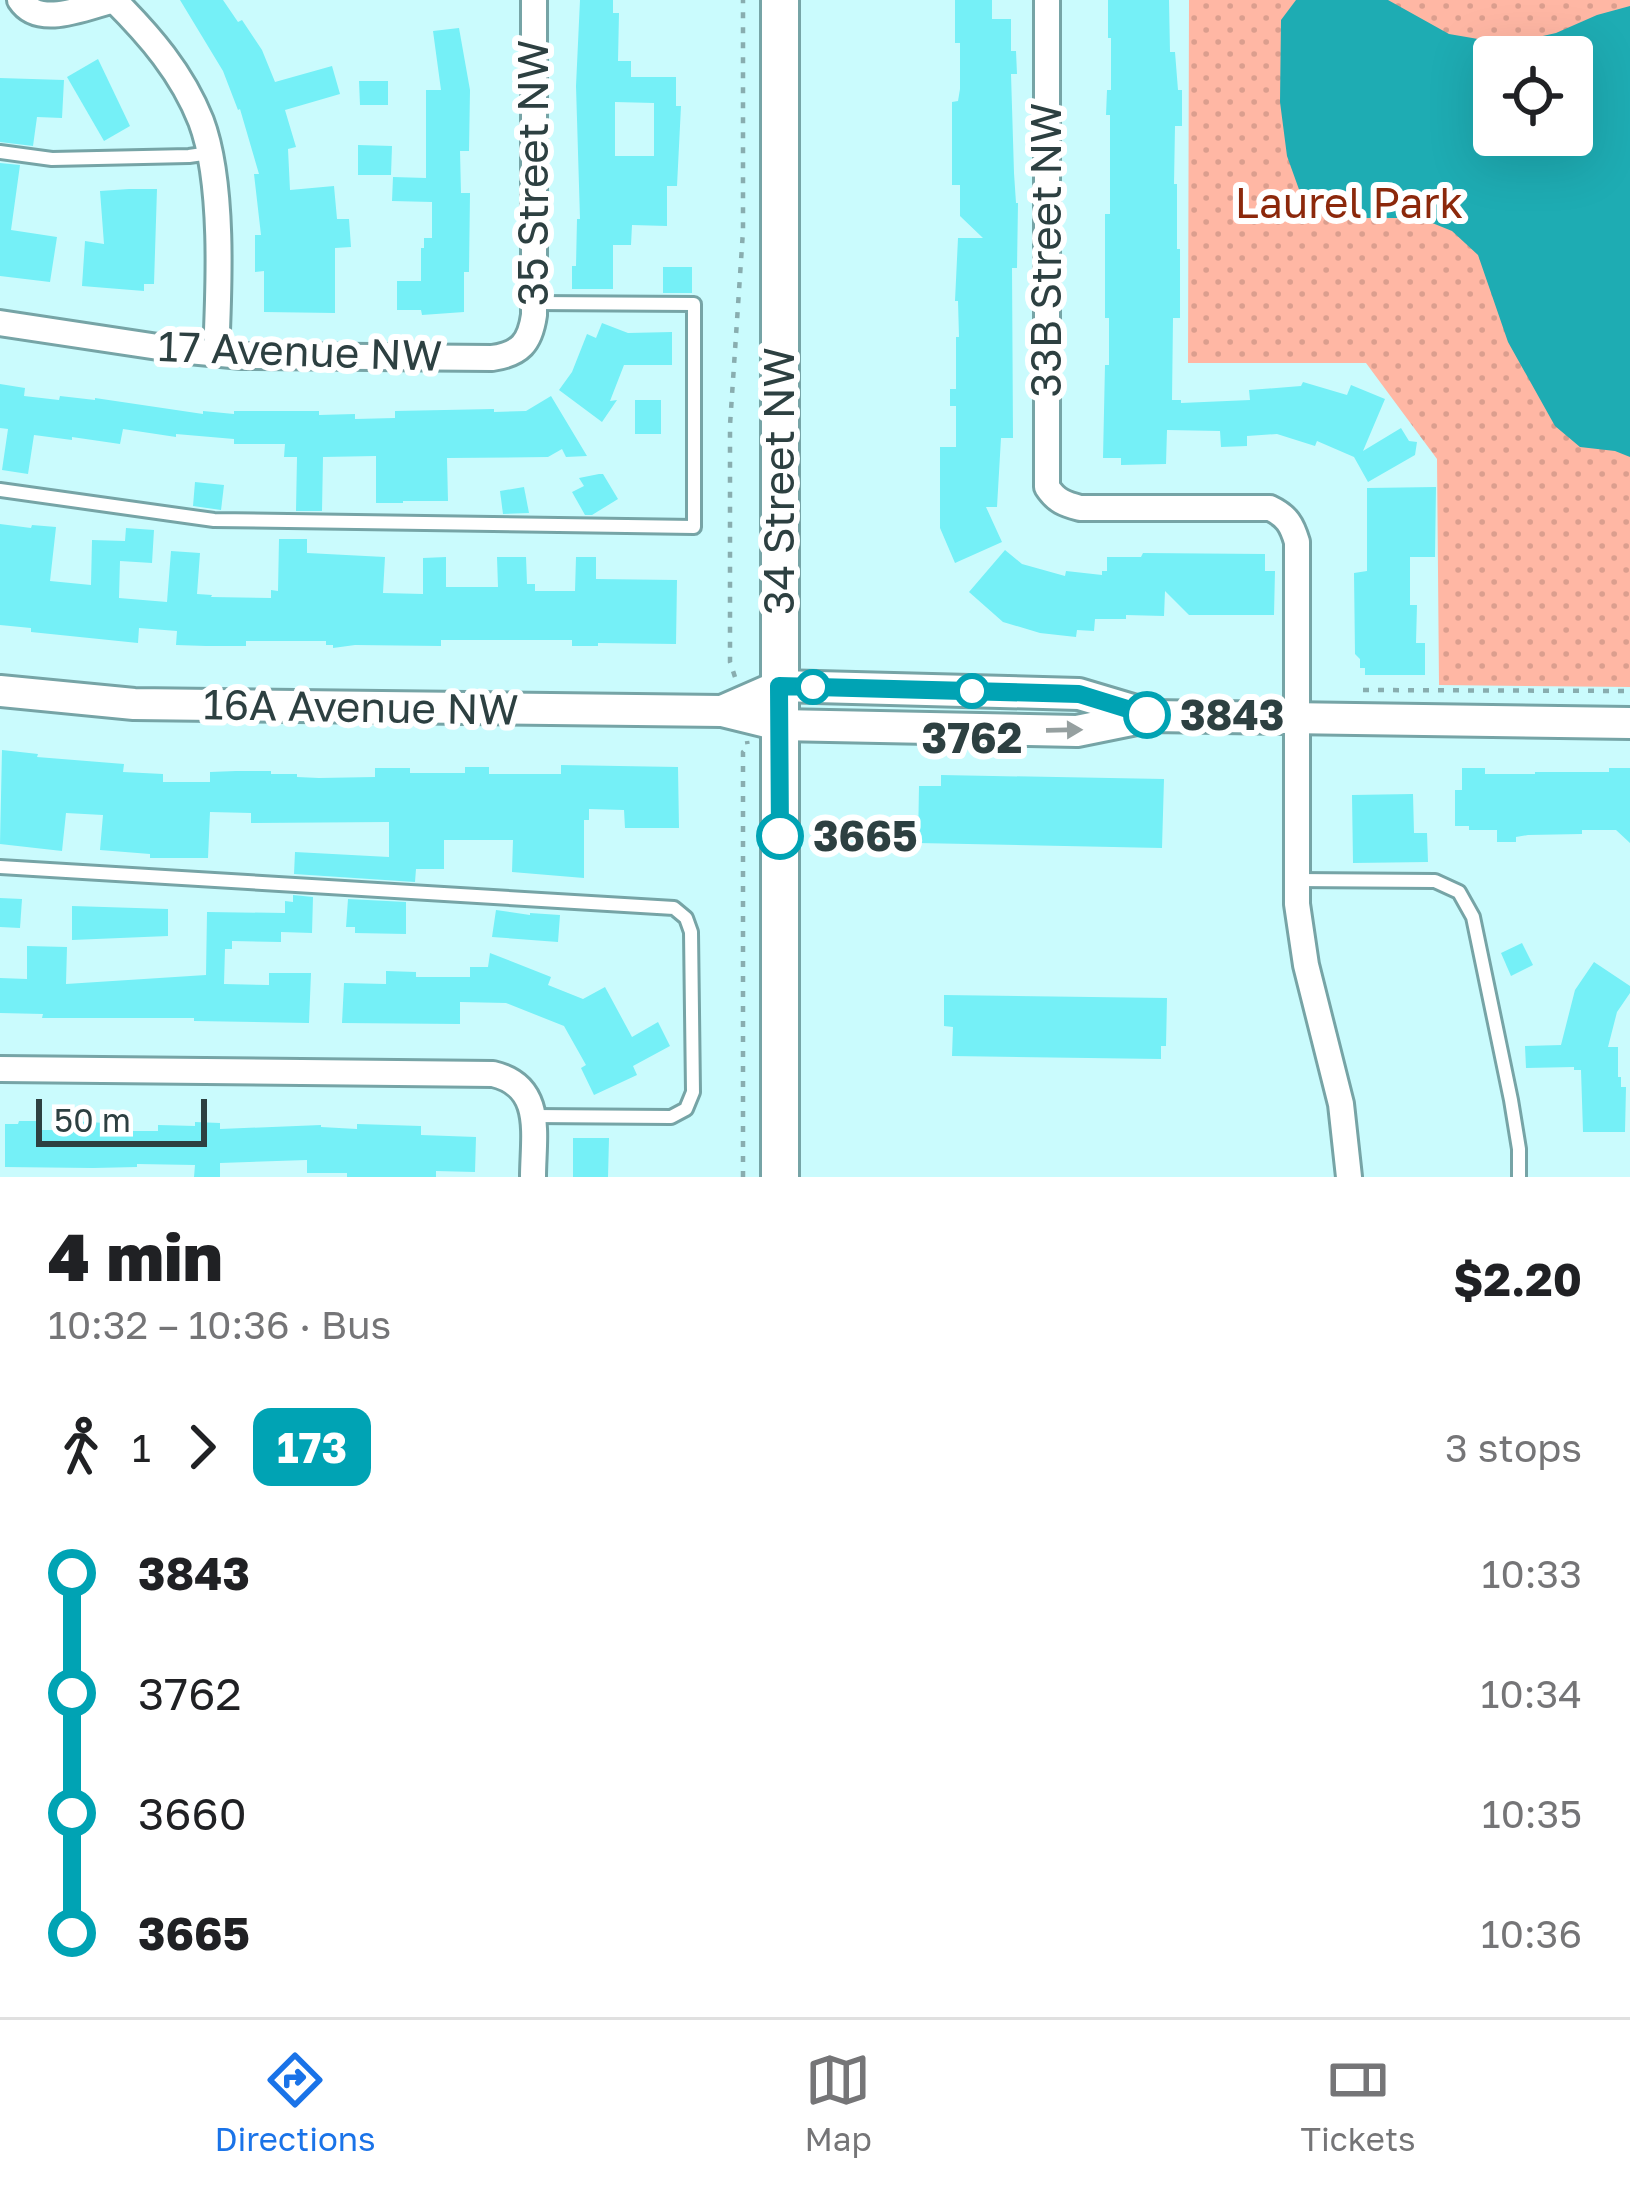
<!DOCTYPE html>
<meta charset="utf-8">
<style>
:root{--surface:#fff;--page:#f6f6f6;--text:#202124;--muted:#757577;--line:#e0e0e0;--accent:#1a73e8}
body{margin:0;font-family:"Golos Text",sans-serif;background:var(--page);color:var(--text);height:100vh;display:flex;flex-direction:column;font-size:45px;white-space:nowrap}
*{box-sizing:border-box;margin:0}
p{font-size:39px;color:var(--muted)}
.icon{flex:none;width:66px;height:66px;fill:none;stroke:currentColor;stroke-width:2;stroke-linecap:round;stroke-linejoin:round}
.map{position:relative;height:1177px;overflow:hidden}
.drawer{display:flex;flex-direction:column;background:var(--surface);flex:1}
.drawer>*{flex:none}
.badge{padding:0 24px;border-radius:18px;font-size:42px;line-height:78px}
.tools{position:absolute;left:1473px;top:36px;display:grid;gap:24px}
.tools a{display:grid;place-items:center;width:120px;height:120px;border-radius:12px;background:var(--surface);box-shadow:0 12px 48px #0002;font-size:60px}
.scale{position:absolute;left:36px;bottom:30px;width:171px;box-sizing:border-box;padding-left:12px;border:6px solid #2d4041;border-top:0;font-size:33px;line-height:42px;white-space:nowrap;color:#2d4041;-webkit-text-stroke:9px #fff;paint-order:stroke}
.map>.badge{position:absolute;translate:-50% -50%;box-shadow:0 0 0 6px #fff}
.legs{display:flex;align-items:center;gap:18px;height:132px;padding:0 48px;font-size:39px}
.legs p{margin-inline-start:auto}
.summary{display:flex;align-items:center;justify-content:space-between;height:204px;padding:0 48px}
h1{font-size:66px;font-weight:800;line-height:90px}
ul{padding:0 48px;list-style:none}
li{display:flex;align-items:center;gap:42px;height:120px;font-size:45px}
li i{display:grid;place-items:center;width:18px;height:100%;margin:0 15px;background:currentColor}
li i::after{content:'';width:30px;height:30px;margin:-15px;border:9px solid;border-radius:50%;background:var(--surface)}
li p{margin-inline-start:auto}
li:first-child i{background:linear-gradient(#0000 50%,currentColor 0)}
li:last-child i{background:linear-gradient(currentColor 50%,#0000 0)}
.tabs{display:flex;justify-content:space-around;align-items:center;height:168px;border-top:3px solid var(--line);background:var(--surface);font-size:33px;color:var(--muted)}
.tabs a{display:grid;justify-items:center;gap:6px}
.tabs .active{color:var(--accent)}
.map>svg:first-child{display:block}
.park{fill:url(#park-dots);fill-rule:evenodd}
.water{fill:#1eacb3;fill-rule:evenodd}
.building{fill:#75f0f7;fill-rule:evenodd}
.lines{fill:none;stroke-linecap:round;stroke-linejoin:round}
.service-casing{stroke:#76a4a6;stroke-width:18}
.minor-casing{stroke:#76a4a6;stroke-width:30}
.tertiary-casing{stroke:#76a4a6;stroke-width:36}
.secondary-casing{stroke:#76a4a6;stroke-width:42}
.path{stroke:#89adaf;stroke-width:4.5;stroke-dasharray:6 9;stroke-linecap:butt}
.service{stroke:#fff;stroke-width:12}
.minor{stroke:#fff;stroke-width:24}
.tertiary{stroke:#fff;stroke-width:30}
.secondary{stroke:#fff;stroke-width:36}
.oneway{fill:#96a0a0}
.line-1-casing{stroke:#fff;stroke-width:27}
.line-1{stroke:#00a3b4;stroke-width:18}
.stop-1-dot{fill:#fff;stroke:#00a3b4;stroke-width:6}
.labels{text-anchor:middle;stroke-width:12;stroke-linejoin:round;paint-order:stroke}
.street-label{font-size:42px;fill:#2d4041;stroke:#fff}
.park-label{font-size:42px;fill:#8c280b;stroke:#fff}
.stop-label{font-size:42px;font-weight:bold;fill:#2d4041;stroke:#fff;text-anchor:start}
</style>
<div class="map">
<svg width="1630" height="1177" viewBox="0 0 1630 1177">
<defs>
<pattern id="park-dots" width="8" height="8" patternUnits="userSpaceOnUse" patternTransform="scale(3)"><rect width="8" height="8" fill="#ffb7a4"/><path d="M2 2h.1M6 6h.1" fill="none" stroke="#db9e8e" stroke-width="1.8" stroke-linecap="round"/></pattern>
</defs>
<rect width="100%" height="100%" fill="#cafbfd"/>
<path class="park" d="M1189 0H1630V687L1439 685 1437 459 1366 363H1188ZM1494 57H1572V135H1494Z"/>
<path class="water" d="M1296 0H1388L1449 34 1507 44 1556 33 1597 15 1630 6V457L1615 451 1580 447 1555 426 1508 342 1478 255 1452 231 1420 218H1339L1306 209 1287 156 1280 102 1281 20ZM1494 57H1572V135H1494Z"/>
<g class="building">
<path d="M180 0H223L238 22 242 20 262 50 275 82 332 66 340 94 285 110 296 147 288 149 290 190 334 186 337 219H349L351 247 335 248V313L264 312V271L255 272V235H261L254 174H259L240 109 238 110 223 71Z"/>
<path d="M580 0H613V13H619L618 61H631V77H676V106H681L677 186H667V226L632 225 631 245H613V289H572V266H576L577 219H580L576 86ZM615 102 654 103V156H615Z"/>
<path d="M955 0H992V19H1011V51H1016L1017 74H1011L1014 173 1016 203H1018L1017 268H1012L1013 438H1001L997 507H986L1002 542 955 563 940 528V447H956V406H950V389H956V337H959L958 301H955L958 238H983L960 216V185H952V102L958 101 960 89V43H955Z"/>
<path d="M1108 0H1169L1170 52H1175L1178 90H1182V126H1175L1174 184H1177V249H1180V318H1173L1172 400H1181V403L1250 400 1249 390 1301 386 1303 382 1347 395 1351 385 1385 399 1363 451 1401 428 1409 441 1417 442 1415 455 1368 482 1354 457 1317 441 1315 446 1277 434 1247 436V446L1221 447 1220 431 1167 430 1166 464 1121 465V458H1103L1105 365H1109V318H1105V214H1110V115H1106L1107 90H1111V38H1108Z"/>
<path d="M459 28 470 90 469 151H460L461 193H470L469 272H464V312L422 315 421 310H397V281H421V248H424V238H432V202L392 201 393 177 426 178V90H441L433 31Z"/>
<path d="M98 59 130 126 104 141 67 77Z"/>
<path d="M0 78 64 80 62 118 37 117 33 146 0 142Z"/>
<path d="M359 81H388V105H360Z"/>
<path d="M358 145 392 146 391 175H358Z"/>
<path d="M0 163 20 165 11 230 57 237 50 282 0 276Z"/>
<path d="M129 189H157L154 284H144V291L82 286 85 241 104 244 100 191Z"/>
<rect x="663" y="267" width="29" height="26"/>
<path d="M602 323 628 333 672 332V365H624L610 401 617 400 602 422 559 390 572 372 587 334 596 338Z"/>
<path d="M0 384 25 388 24 396 59 400 60 396 95 400V398L203 414V411L234 414V411H319V415L355 414V419L395 418V411L494 409V412L526 411 551 396 587 456 566 457 562 449 548 457 447 458 448 501H403V503H376V456L323 457 322 511H296L297 457H284L285 444H234V439L176 434V437L123 429 120 444 72 437V440L34 435 28 474 2 470 8 429 0 428Z"/>
<rect x="635" y="400" width="26" height="34"/>
<path d="M599 474H603L618 499 592 515H585L572 492 584 486 579 478Z"/>
<path d="M195 482 224 485 221 510 193 506Z"/>
<path d="M524 487 529 513 503 514 500 491Z"/>
<path d="M1436 487 1435 557H1410V605H1417L1416 643H1425V675H1365V668H1360V659L1355 654 1354 573 1367 571V488Z"/>
<path d="M0 524 31 528 32 525 56 527 50 581 91 585 92 540 125 541 126 528 154 530 152 563 120 561 119 598 167 602 171 551 200 553 197 594 212 595 211 597 271 598V590L278 591 279 539H307V553L385 557 383 593 423 594V558L446 557V587H498L497 557H526L527 584H535V591H575L576 557H596V579L677 580 676 644 598 643V646H572V640H441V646L355 645 333 648V645H326V641H246V646H206L176 645 177 631 139 628 138 643 31 632V628L0 625Z"/>
<path d="M1005 550 1022 564 1065 576 1066 571 1102 575V571H1107V557H1141L1143 553 1265 554V571H1275L1274 615H1189L1165 591 1164 616 1126 615V619H1095L1094 631 1077 630 1076 637 1040 633 1003 622 969 592Z"/>
<path d="M2 750 38 754 37 757 124 764 123 772 163 774V782H210V772L236 771H271V774H297V777L319 778 375 777V768H410V773H465V767H489V774H561V765L678 767 679 828H625L624 810 589 809V820H584V878L512 872 513 840H444V869H416L415 882 294 874 295 852 389 857V822L251 823V813L210 812 208 858H150V854L100 850 103 815 66 813 62 851 0 844Z"/>
<path d="M1462 768H1485V774H1535V772H1609V768H1630V843L1616 830H1582V834L1528 835 1516 837V842H1497V830H1469V826H1455V790H1462Z"/>
<path d="M941 775 1164 779 1162 848 918 843 919 786H941Z"/>
<path d="M1413 794 1414 833H1427L1428 862 1353 863 1352 795Z"/>
<path d="M293 895 313 897 312 933 281 932V942L232 941V949H225L224 984 269 985V973H311L309 1023 194 1021V1018H42L43 1014 0 1013V978L27 979V946L67 947 66 984 206 975 207 912 285 913V901L293 902Z"/>
<path d="M0 898 22 899 20 928 0 927Z"/>
<path d="M348 899 406 902V934L355 933V927H346Z"/>
<path d="M72 906 168 909V936L72 940Z"/>
<path d="M496 910 530 915V913L560 915 558 942 492 937Z"/>
<path d="M1522 943 1533 965 1511 976 1501 953Z"/>
<path d="M490 953 551 977 548 985 583 999 605 987 632 1037 658 1022 670 1046 633 1066 637 1075 594 1095 581 1068 586 1065 564 1026 506 1003 460 1002V1024L342 1023 344 983 386 984V971L416 972V977H470V967H488Z"/>
<path d="M1594 962 1630 986V993L1617 1012 1608 1047H1618V1077H1621V1087H1626L1625 1132H1583L1581 1070H1574V1067L1526 1068 1525 1046 1561 1045 1575 990Z"/>
<path d="M944 995 1167 998 1166 1046H1161V1059L952 1056 953 1027 944 1026Z"/>
<path d="M19 1121H36V1130H71V1121L122 1124V1131H158V1125L195 1126V1122L220 1123V1129L321 1125V1127L357 1129V1124L421 1126V1135L476 1137 475 1172 436 1171V1177H347V1173H307V1160L220 1163V1177H194L195 1165 137 1164V1167L93 1168 5 1167V1124H18Z"/>
<path d="M573 1138H609L608 1177H573Z"/>
</g>
<g class="lines">
<g class="service-casing">
<g id="service">
<path d="M0 152 52 159 189 156 210 153"/>
<path d="M0 490 214 520 694 527V304L534 303"/>
<path d="M0 867 674 908 686 918 691 932 693 1092 686 1109 671 1117 533 1116"/>
<path d="M1296 880 1435 881 1459 892 1473 917 1511 1100 1519 1149V1177"/>
</g>
</g>
<g class="minor-casing">
<g id="minor">
<path d="M20 0C39 29 86 7 114 0"/>
<path d="M114 0C150 36 182 73 201 121 224 182 219 288 216 354"/>
<path d="M1047 0V487C1056 501 1065 504 1080 508H1270C1287 516 1292 525 1297 542V904L1306 965 1341 1104 1349 1177"/>
<path d="M0 323 178 350 242 356 492 358C520 354 530 343 534 315V0"/>
<path d="M0 1069 493 1074C545 1086 533 1136 533 1177"/>
</g>
</g>
<g class="tertiary-casing">
<g id="tertiary">
<path d="M0 691 134 704 722 711 779 725 1077 731 1151 716 1630 723"/>
<path d="M722 711 779 686 1079 694 1146 714"/>
</g>
</g>
<g class="secondary-casing">
<path id="secondary" d="M780 1177V0"/>
</g>
<g class="path">
<path d="M735 677 730 662V425L743 231V0"/>
<path d="M1363 690 1630 691"/>
<path d="M743 1177V752L748 747 747 741"/>
</g>
<use href="#service" class="service"/>
<use href="#minor" class="minor"/>
<use href="#tertiary" class="tertiary"/>
<use href="#secondary" class="secondary"/>
</g>
<defs><path id="oneway-solid" d="M-6-.8H1V-3.2L6.5 0L1 3.2V.8H-6Z" transform="scale(3)"/></defs>
<use class="oneway" href="#oneway-solid" transform="translate(1064 730) rotate(-1)"/>
<g class="lines">
<g class="line-1-casing">
<path id="line-1" d="M780 836 779 686 1079 694 1147 715"/>
</g>
<use href="#line-1" class="line-1"/>
</g>
<g class="stop-1-dot">
<circle cx="813" cy="687" r="15"/>
<circle cx="972" cy="691" r="15"/>
<circle cx="1147" cy="715" r="21"/>
<circle cx="780" cy="836" r="21"/>
</g>
<g class="labels">
<g class="street-label">
<text transform="translate(533 173) rotate(-90)" y="15">35 Street NW</text>
<text transform="translate(1046 250) rotate(-90)" y="15">33B Street NW</text>
<text transform="translate(300 351) rotate(2)" y="15">17 Avenue NW</text>
<text transform="translate(779 481) rotate(-90)" y="15">34 Street NW</text>
<text transform="translate(361 707) rotate(1)" y="15">16A Avenue NW</text>
</g>
<g class="park-label">
<text x="1349" y="218">Laurel Park</text>
</g>
<g class="stop-label">
<text x="1180" y="730">3843</text>
<text x="972" y="753" text-anchor="middle">3762</text>
<text x="813" y="851">3665</text>
</g>
</g>
</svg>
<div class="tools">
<a><svg class="icon" aria-label="locate" viewBox="0 0 24 24"><circle cx="12" cy="12" r="6"/><path d="M12 2v4M12 18v4M2 12h4M18 12h4"/></svg></a>
</div>
<div class="scale">50 m</div>
</div>
<section class="drawer">
<div class="summary"><div><h1>4 min</h1><p>10:32 – 10:36 · Bus</p></div><b>$2.20</b></div>
<div class="legs"><svg class="icon" aria-label="walk" viewBox="0 0 24 24"><circle cx="13" cy="4" r="2"/><path d="M13 8l-2 6 4 7M11 14l-3 7M7 12l3-4h3l4 4"/></svg>1<svg class="icon" aria-label="forward" viewBox="0 0 24 24"><path d="M9 5l7 7-7 7"/></svg><b class="badge" style="background:#00a3b4;color:#fff">173</b><p>3 stops</p></div>
<ul>
<li><i style="color:#00a3b4"></i><b>3843</b><p>10:33</p></li>
<li><i style="color:#00a3b4"></i><span>3762</span><p>10:34</p></li>
<li><i style="color:#00a3b4"></i><span>3660</span><p>10:35</p></li>
<li><i style="color:#00a3b4"></i><b>3665</b><p>10:36</p></li>
</ul>
</section>
<nav class="tabs">
<a class="active"><svg class="icon" aria-label="directions" viewBox="0 0 24 24"><path d="M12 3l9 9-9 9-9-9zM9 14v-3h6M13 9l2 2-2 2"/></svg>Directions</a>
<a><svg class="icon" aria-label="map" viewBox="0 0 24 24"><path d="M3 6l6-2 6 2 6-2v14l-6 2-6-2-6 2zM9 4v14M15 6v14"/></svg>Map</a>
<a><svg class="icon" aria-label="tickets" viewBox="0 0 24 24"><path d="M3 7h18v10H3zM15 7v10"/></svg>Tickets</a>
</nav>
